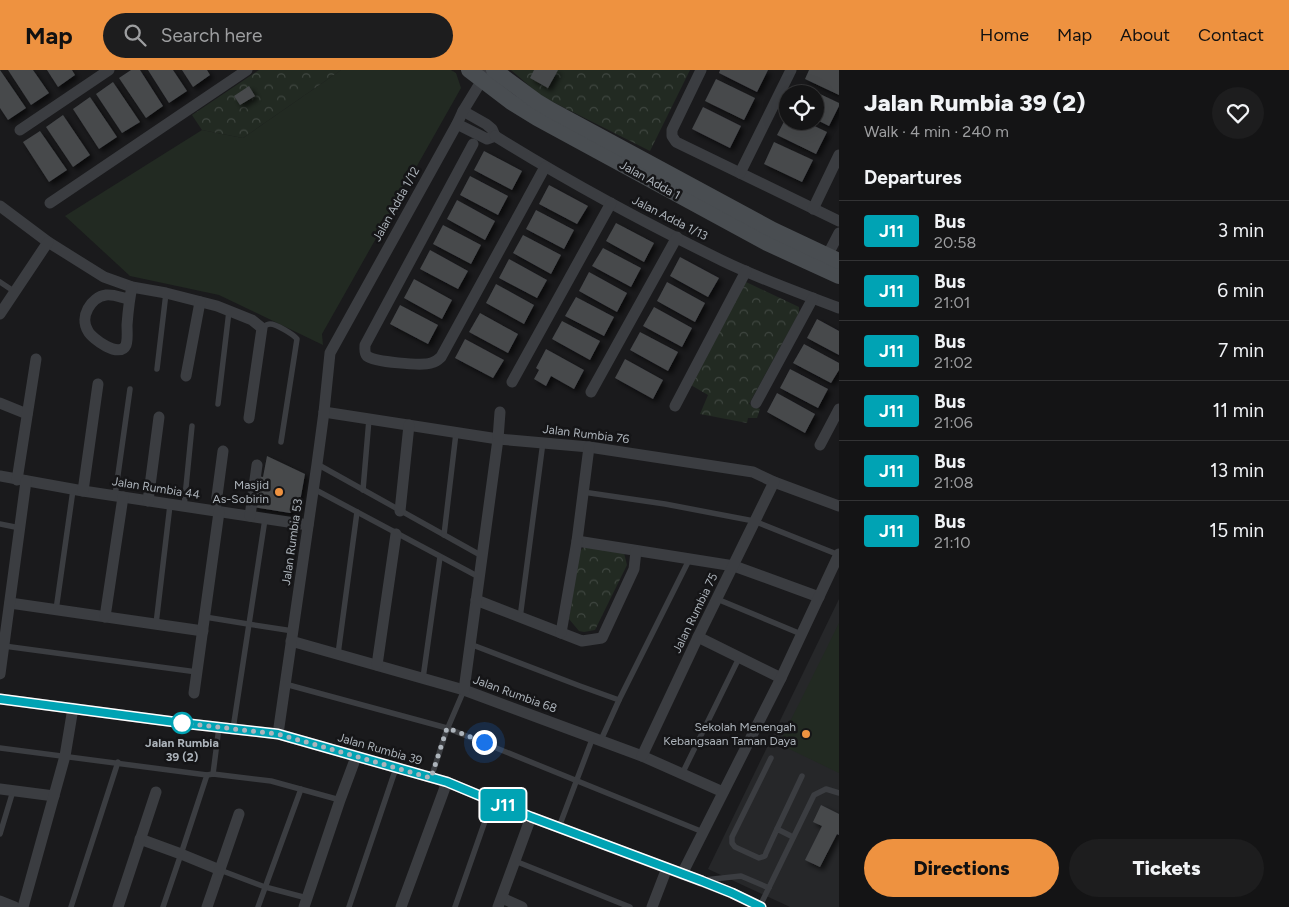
<!DOCTYPE html>
<meta charset="utf-8">
<style>
:root{--surface:#141415;--page:#1d1d1e;--text:#f1f3f6;--muted:#9d9ea0;--line:#333334;--accent:#ee9240}
body{margin:0;font-family:Figtree,sans-serif;background:var(--page);color:var(--text);height:100vh;display:flex;flex-direction:column;font-size:19px;white-space:nowrap}
*{box-sizing:border-box;margin:0}
p{font-size:16px;color:var(--muted)}
.icon{flex:none;width:28px;height:28px;fill:none;stroke:currentColor;stroke-width:2;stroke-linecap:round;stroke-linejoin:round}
.map{position:relative;flex:1;overflow:hidden}
.drawer{display:flex;flex-direction:column;background:var(--surface);width:450px}
.drawer>*{flex:none}
.badge{padding:0 10px;border-radius:4px;font-size:18px;line-height:32px}
.controls{position:absolute;left:779px;top:15px;display:grid;gap:10px}
.controls a{display:grid;place-items:center;width:45px;height:45px;border-radius:50%;background:var(--surface);box-shadow:0 5px 20px #0002,0 0 0 1px var(--line);font-size:25px}
.you{position:absolute;width:25px;height:25px;margin:-12px;border:4px solid #fff;border-radius:50%;background:#1a73e8;box-shadow:0 0 0 8px #1a73e833}
.map>.badge{position:absolute;translate:-50% -50%;box-shadow:0 0 0 2px #fff}
h2{padding:0 25px;font-size:19px;line-height:45px}
.round{display:grid;place-items:center;flex:none;width:52px;height:52px;border-radius:26px;background:var(--page)}
.summary{display:flex;align-items:center;justify-content:space-between;height:85px;padding:0 25px}
h1{font-size:24px;font-weight:800;line-height:38px}
.action{display:flex;gap:10px;margin-top:auto;padding:10px 25px}
.action a{flex:1;height:58px;border-radius:30px;background:var(--accent);color:#111;font-size:20px;font-weight:800;line-height:58px;text-align:center}
.action a+a{background:var(--page);color:var(--text)}
ul{padding:0;list-style:none}
li{display:flex;align-items:center;gap:15px;height:60px;padding:0 25px;border-top:1px solid var(--line)}
li div{flex:1}
li b{display:block;font-size:19px}
li em{font-style:normal}
li .badge{min-width:55px;font-weight:700;text-align:center}
header{display:flex;align-items:center;gap:30px;box-sizing:border-box;height:70px;padding:0 25px;background:var(--accent);color:#111}
header strong{font-size:24px}
nav{display:flex;gap:28px;margin-inline-start:auto;font-size:18px}
.search{width:350px;height:45px;background:var(--page);display:flex;align-items:center;gap:12px;box-sizing:border-box;padding:0 18px;border-radius:28px;color:var(--muted);font-size:19px}
main{display:flex;flex:1;min-height:0}
.map>svg:first-child{display:block}
.built{fill:#262729}
.green{fill:#222a22}
.park{fill:url(#park-crowns)}
.building{fill:#47494c;filter:url(#shadow)}
.lines{fill:none;stroke-linecap:round;stroke-linejoin:round}
.lane{stroke:#3b3d41;stroke-width:5.5}
.street{stroke:#3b3d41;stroke-width:11}
.secondary{stroke:#494d51;stroke-width:16}
.line-casing{stroke:#fff;stroke-width:11}
.line{stroke:#00a3b4;stroke-width:8}
.walk{stroke:#adb4bb;stroke-width:5;stroke-dasharray:0 9}
.poi-dot{fill:#ee9240;stroke:#151517;stroke-width:2}
.stop-dot{fill:#fff;stroke:#00a3b4;stroke-width:2.5}
.labels{text-anchor:middle;stroke-width:5;stroke-linejoin:round;paint-order:stroke}
.street-label{font-size:12px;fill:#adb4bb;stroke:#151517}
.poi-label{font-size:12px;fill:#adb4bb;stroke:#151517;text-anchor:end}
.stop-label{font-size:12px;font-weight:bold;fill:#adb4bb;stroke:#151517}
</style>
<header>
<strong>Map</strong>
<div class="search"><svg class="icon" aria-label="search" viewBox="0 0 24 24"><circle cx="10" cy="10" r="6"/><path d="M15 15l6 6"/></svg>Search here</div>
<nav><a>Home</a><a>Map</a><a>About</a><a>Contact</a></nav>
</header>
<main>
<div class="map">
<svg width="839" height="837" viewBox="0 0 839 837">
<defs>
<pattern id="park-crowns" width="20" height="18" patternUnits="userSpaceOnUse" patternTransform="scale(1.25)"><rect width="20" height="18" fill="#222a22"/><path d="M2 6a3 3 0 1 1 6 0M12 15a3 3 0 1 1 6 0" fill="none" stroke="#3f4640"/></pattern>
<filter id="shadow"><feDropShadow dx="3.5" dy="3.5" stdDeviation="2.5" flood-color="#0009"/></filter>
</defs>
<rect width="100%" height="100%" fill="#1a1a1c"/>
<path class="built" d="M839 529V837H790L708 799Z"/>
<g class="green">
<path d="M341 0H451L456 3 461 18 322 264 323 275 219 225 130 206 65 146 202 60 243 68Z"/>
<path d="M839 553V703L779 674Z"/>
</g>
<g class="park">
<path d="M259 0H341L243 68 202 60 192 45Z"/>
<path d="M511 0H690L650 81 541 26Z"/>
<path d="M744 211 799 237V243L749 334 760 339 757 348H748L747 353 700 344 708 325 689 314Z"/>
<path d="M585 476 624 483 627 495 595 560 584 562 579 561 569 549 579 482Z"/>
</g>
<g class="building">
<path d="M0 0 26 38 8 50 0 38Z"/>
<path d="M8 0H33L49 23 31 35Z"/>
<path d="M47 0H72L75 5 58 17Z"/>
<path d="M131 0H140L163 36 146 48 119 8Z"/>
<path d="M148 0H173L187 21 169 33Z"/>
<path d="M182 0H207L210 5 193 17Z"/>
<path d="M534 0H558L548 18 530 8Z"/>
<path d="M720 0H768L757 22 719 3Z"/>
<path d="M809 0H839V25L805 9Z"/>
<path d="M716 9 755 28 744 50 705 31Z"/>
<path d="M113 12 140 52 122 63 96 24Z"/>
<path d="M801 15 839 33V36L829 56 815 49V24H797Z"/>
<path d="M249 16 255 26 240 35 234 26Z"/>
<path d="M90 27 117 67 99 79 73 39Z"/>
<path d="M703 37 741 56 730 78 692 59Z"/>
<path d="M788 44V51H804L827 62 816 84 777 65Z"/>
<path d="M63 45 90 85 73 97 46 57Z"/>
<path d="M40 61 67 100 49 112 23 72Z"/>
<path d="M774 72 813 90 802 112 764 94Z"/>
<path d="M484 81 522 101 512 120 474 100Z"/>
<path d="M470 106 508 126 498 145 460 125Z"/>
<path d="M549 115 588 136 577 154 539 134Z"/>
<path d="M457 130 495 151 485 170 447 149Z"/>
<path d="M536 140 574 160 564 179 526 159Z"/>
<path d="M616 153 654 173 644 192 606 171Z"/>
<path d="M443 155 481 175 471 194 433 174Z"/>
<path d="M523 165 561 185 551 204 513 183Z"/>
<path d="M603 178 641 198 631 217 592 196Z"/>
<path d="M430 180 468 201 458 219 420 199Z"/>
<path d="M680 187 719 208 708 227 670 206Z"/>
<path d="M509 189 547 210 537 228 499 208Z"/>
<path d="M589 202 627 223 617 242 579 221Z"/>
<path d="M414 209 452 230 442 249 404 228Z"/>
<path d="M667 212 705 233 695 252 657 231Z"/>
<path d="M496 214 534 235 524 254 486 233Z"/>
<path d="M576 227 614 247 604 266 565 246Z"/>
<path d="M400 235 438 255 428 274 390 254Z"/>
<path d="M654 237 692 258 682 277 643 256Z"/>
<path d="M480 243 518 264 508 283 469 262Z"/>
<path d="M817 249 839 261V285L807 268Z"/>
<path d="M562 251 600 271 590 290 552 269Z"/>
<path d="M640 262 678 282 668 301 630 280Z"/>
<path d="M465 269 504 290 493 308 455 288Z"/>
<path d="M804 274 839 293V300L831 313 793 293Z"/>
<path d="M546 279 584 300 574 319 551 306 546 316 534 309 539 300 536 298Z"/>
<path d="M625 289 663 310 653 329 615 308Z"/>
<path d="M790 299 828 319 818 338 780 318Z"/>
<path d="M777 323 815 344 805 363 767 342Z"/>
<path d="M267 386 305 404 299 437 290 443 253 437 258 406 263 407Z"/>
<path d="M821 735 839 744V765L837 764 820 797 805 790 822 756 813 752Z"/>
</g>
<g class="lines">
<g class="lane">
<path d="M0 212 15 222"/>
<path d="M262 258C265 256 267 254 270 254 276 254 293 264 297 269L281 372"/>
<path d="M157 299 166 223"/>
<path d="M218 334 229 241"/>
<path d="M317 394 482 486"/>
<path d="M314 419 479 507"/>
<path d="M363 420 369 349"/>
<path d="M583 422 665 434 754 451 839 485"/>
<path d="M115 426 130 319"/>
<path d="M184 437 192 356"/>
<path d="M0 454 20 458"/>
<path d="M444 465 456 363"/>
<path d="M717 529 801 564"/>
<path d="M56 540 73 420"/>
<path d="M205 547 248 554 293 561"/>
<path d="M520 548 543 372"/>
<path d="M156 554 170 435"/>
<path d="M470 574 580 616 619 630"/>
<path d="M4 576 197 602"/>
<path d="M338 584 357 442"/>
<path d="M423 608 440 487"/>
<path d="M285 614 447 658 703 762"/>
<path d="M233 659 265 449"/>
<path d="M601 670 619 630 690 488"/>
<path d="M0 678 207 705 213 704 271 711 340 730"/>
<path d="M771 688 732 767V773L735 777 759 788 765 786 766 783 777 759 793 767"/>
<path d="M213 704 219 657"/>
<path d="M682 704 739 588"/>
<path d="M431 708 446 662 464 620"/>
<path d="M559 757 593 667"/>
<path d="M777 759 802 706"/>
<path d="M0 764 13 721"/>
<path d="M515 791 630 837"/>
<path d="M220 800 265 817 307 828"/>
<path d="M704 810 741 806 769 818"/>
<path d="M760 836 814 725 826 719 839 723"/>
<path d="M71 837 118 692"/>
<path d="M163 837 181 784 207 705"/>
<path d="M258 837 301 719"/>
<path d="M349 837 396 698"/>
<path d="M455 837 492 731"/>
</g>
<g class="street">
<path d="M701 0 672 60V66L676 72 839 151"/>
<path d="M463 41 486 54 492 59 495 66"/>
<path d="M457 54 487 69 495 66"/>
<path d="M20 60 109 0"/>
<path d="M495 66C569 112 645 153 723 191 760 209 800 223 839 238"/>
<path d="M473 74 365 275C365 279 364 283 367 286 374 292 422 296 431 293 435 292 438 290 441 287L545 97"/>
<path d="M740 103 791 0"/>
<path d="M50 133 247 0"/>
<path d="M0 136 48 172 104 207 132 217 166 223 217 236 252 250 262 258 249 348"/>
<path d="M813 139 839 85"/>
<path d="M824 192 839 163"/>
<path d="M129 229C122 228 114 224 106 225 91 227 79 247 88 261 92 269 120 289 126 275 128 269 127 261 127 255 128 242 129 230 132 217"/>
<path d="M0 244 48 172"/>
<path d="M186 306 200 232"/>
<path d="M512 312 611 133"/>
<path d="M591 322 677 167"/>
<path d="M0 333 27 344"/>
<path d="M756 333 813 228"/>
<path d="M675 336 746 201"/>
<path d="M324 342 498 369 589 377 753 402 774 412 839 436"/>
<path d="M820 375 839 339"/>
<path d="M0 406 83 421 308 455"/>
<path d="M17 410 36 289"/>
<path d="M83 421 98 314"/>
<path d="M148 431 159 347"/>
<path d="M215 441 223 381"/>
<path d="M400 441 409 355"/>
<path d="M250 446 257 395"/>
<path d="M577 471 734 496 819 527"/>
<path d="M476 530 582 571 602 568 634 499 636 481"/>
<path d="M10 533 203 561"/>
<path d="M105 547 123 427"/>
<path d="M561 563 577 471 589 377"/>
<path d="M698 567 781 608"/>
<path d="M291 571 464 620 642 686 723 722"/>
<path d="M377 595 396 464"/>
<path d="M0 604 26 411"/>
<path d="M464 620 498 369 500 342"/>
<path d="M194 623 219 442"/>
<path d="M0 629 190 654 278 664 447 712 531 747 701 811 732 823 761 837"/>
<path d="M278 664 317 394 324 342 330 283 457 54 463 41 485 5"/>
<path d="M642 686 698 567 774 412"/>
<path d="M0 719 54 726"/>
<path d="M140 769 181 784 220 800"/>
<path d="M682 804 781 608 839 484"/>
<path d="M502 828 522 837"/>
<path d="M0 831 15 837"/>
<path d="M23 837 65 686 73 638"/>
<path d="M118 837 156 722"/>
<path d="M207 837 239 744"/>
<path d="M304 837 340 730 356 687"/>
<path d="M401 837 447 712"/>
<path d="M498 837 531 747"/>
<path d="M652 837 667 798"/>
</g>
<g class="secondary">
<path d="M469 0 511 32 537 48 767 173 839 206"/>
<path d="M494 0 536 31 551 40 773 160 839 191"/>
</g>
</g>
<g class="lines">
<g class="line-casing">
<path id="line" d="M0 629 190 654 278 664 447 712 531 747 702 811 732 823 761 837"/>
</g>
<use href="#line" class="line"/>
<path class="walk" d="M182 653 278 664 431 708 447 658 484 672"/>
</g>
<g class="poi-dot">
<circle cx="279" cy="422" r="5"/>
<circle cx="806" cy="664" r="5"/>
</g>
<circle class="stop-dot" cx="182" cy="653" r="10"/>
<g class="labels">
<g class="street-label">
<text transform="translate(650 110) rotate(29)" y="4">Jalan Adda 1</text>
<text transform="translate(396 134) rotate(-61)" y="4">Jalan Adda 1/12</text>
<text transform="translate(670 148) rotate(27)" y="4">Jalan Adda 1/13</text>
<text transform="translate(586 364) rotate(7)" y="4">Jalan Rumbia 76</text>
<text transform="translate(156 418) rotate(9)" y="4">Jalan Rumbia 44</text>
<text transform="translate(292 472) rotate(-82)" y="4">Jalan Rumbia 53</text>
<text transform="translate(695 543) rotate(-64)" y="4">Jalan Rumbia 75</text>
<text transform="translate(515 624) rotate(20)" y="4">Jalan Rumbia 68</text>
<text transform="translate(380 679) rotate(16)" y="4">Jalan Rumbia 39</text>
</g>
<g class="poi-label">
<text x="269" y="419">Masjid<tspan x="269" dy="14">As-Sobirin</tspan></text>
<text x="796" y="661">Sekolah Menengah<tspan x="796" dy="14">Kebangsaan Taman Daya</tspan></text>
</g>
<g class="stop-label">
<text x="182" y="677">Jalan Rumbia<tspan x="182" dy="14">39 (2)</tspan></text>
</g>
</g>
</svg>
<div class="controls">
<a><svg class="icon" aria-label="locate" viewBox="0 0 24 24"><circle cx="12" cy="12" r="6"/><path d="M12 2v4M12 18v4M2 12h4M18 12h4"/></svg></a>
</div>
<div class="you" style="left:484px;top:672px"></div>
<b class="badge" style="left:503px;top:735px;background:#00a3b4;color:#fff">J11</b>
</div>
<section class="drawer">
<div class="summary"><div><h1>Jalan Rumbia 39 (2)</h1><p>Walk · 4 min · 240 m</p></div><a class="round"><svg class="icon" aria-label="heart" viewBox="0 0 24 24"><path d="M12 20l-8-8c-3-5 5-10 8-4 3-6 11-1 8 4z"/></svg></a></div>
<h2>Departures</h2>
<ul>
<li><span class="badge" style="background:#00a3b4;color:#fff">J11</span><div><b>Bus</b><p>20:58</p></div><em>3 min</em></li>
<li><span class="badge" style="background:#00a3b4;color:#fff">J11</span><div><b>Bus</b><p>21:01</p></div><em>6 min</em></li>
<li><span class="badge" style="background:#00a3b4;color:#fff">J11</span><div><b>Bus</b><p>21:02</p></div><em>7 min</em></li>
<li><span class="badge" style="background:#00a3b4;color:#fff">J11</span><div><b>Bus</b><p>21:06</p></div><em>11 min</em></li>
<li><span class="badge" style="background:#00a3b4;color:#fff">J11</span><div><b>Bus</b><p>21:08</p></div><em>13 min</em></li>
<li><span class="badge" style="background:#00a3b4;color:#fff">J11</span><div><b>Bus</b><p>21:10</p></div><em>15 min</em></li>
</ul>
<div class="action"><a>Directions</a><a>Tickets</a></div>
</section>
</main>
